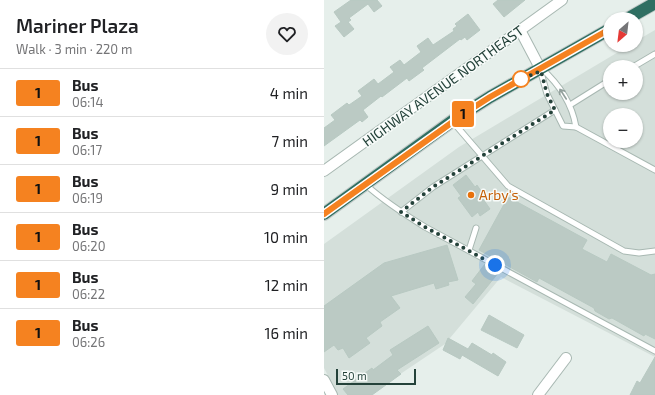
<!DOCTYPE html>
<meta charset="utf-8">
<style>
:root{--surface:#fff;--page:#f2f2f2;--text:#202124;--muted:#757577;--line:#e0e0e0}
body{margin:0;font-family:"Exo 2",sans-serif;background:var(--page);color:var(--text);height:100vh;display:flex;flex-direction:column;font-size:15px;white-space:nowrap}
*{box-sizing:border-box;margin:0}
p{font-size:13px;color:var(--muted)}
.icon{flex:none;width:22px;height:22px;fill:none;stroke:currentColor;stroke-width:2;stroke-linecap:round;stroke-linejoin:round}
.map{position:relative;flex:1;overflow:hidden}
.details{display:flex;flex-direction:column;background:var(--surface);width:324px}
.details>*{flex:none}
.badge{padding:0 8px;border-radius:3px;font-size:14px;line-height:26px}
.needle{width:26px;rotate:208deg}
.tools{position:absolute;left:279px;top:12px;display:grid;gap:8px}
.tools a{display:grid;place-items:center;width:40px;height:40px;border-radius:50%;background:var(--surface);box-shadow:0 1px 3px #0004;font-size:20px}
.scale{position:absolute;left:12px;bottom:10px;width:80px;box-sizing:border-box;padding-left:4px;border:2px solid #24423a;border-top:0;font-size:11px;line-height:14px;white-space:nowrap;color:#24423a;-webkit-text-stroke:3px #f7fbf9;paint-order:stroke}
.you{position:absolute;width:20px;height:20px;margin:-10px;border:3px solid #fff;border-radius:50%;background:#1a73e8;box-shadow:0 0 0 6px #1a73e833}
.map>.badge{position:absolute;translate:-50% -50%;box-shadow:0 0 0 2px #fff}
.round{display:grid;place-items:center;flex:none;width:42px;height:42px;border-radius:21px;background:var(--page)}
.head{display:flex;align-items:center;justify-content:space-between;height:68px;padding:0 16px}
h1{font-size:19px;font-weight:600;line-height:30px}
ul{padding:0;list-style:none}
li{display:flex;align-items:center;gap:12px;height:48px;padding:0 16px;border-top:1px solid var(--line)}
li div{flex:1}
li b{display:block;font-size:15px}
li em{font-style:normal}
li .badge{min-width:44px;font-weight:700;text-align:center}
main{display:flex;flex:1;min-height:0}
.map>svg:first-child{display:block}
.built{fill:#d4dfda;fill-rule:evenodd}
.building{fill:#bbcac4;stroke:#b8c9c2}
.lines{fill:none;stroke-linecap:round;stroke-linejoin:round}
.lane-casing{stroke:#a8b8b2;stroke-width:7}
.street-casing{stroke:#a8b8b2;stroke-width:12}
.highway-casing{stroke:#c2cac8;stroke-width:14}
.lane{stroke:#fff;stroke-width:5}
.street{stroke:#fff;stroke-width:10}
.highway{stroke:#2f6f62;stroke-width:12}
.oneway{stroke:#92a09c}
.line-casing{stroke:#fff;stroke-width:9}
.line{stroke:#f58220;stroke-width:6}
.walk{stroke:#24423a;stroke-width:4;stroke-dasharray:0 7.2}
.stop-dot{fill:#fff;stroke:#f58220;stroke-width:2}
.food-dot{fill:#e8710a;stroke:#f7fbf9;stroke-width:1.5}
.labels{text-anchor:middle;stroke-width:3;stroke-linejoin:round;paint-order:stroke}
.street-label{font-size:14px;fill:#24423a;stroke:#f7fbf9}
.food-label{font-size:14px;fill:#c56008;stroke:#f7fbf9;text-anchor:start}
</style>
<main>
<section class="details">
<div class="head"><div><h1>Mariner Plaza</h1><p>Walk · 3 min · 220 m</p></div><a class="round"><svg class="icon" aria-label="heart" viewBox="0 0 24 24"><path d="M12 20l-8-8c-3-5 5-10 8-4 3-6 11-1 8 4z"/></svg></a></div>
<ul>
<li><span class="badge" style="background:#f58220;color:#111">1</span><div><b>Bus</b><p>06:14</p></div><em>4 min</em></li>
<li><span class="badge" style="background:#f58220;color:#111">1</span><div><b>Bus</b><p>06:17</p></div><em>7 min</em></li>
<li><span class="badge" style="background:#f58220;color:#111">1</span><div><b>Bus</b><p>06:19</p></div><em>9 min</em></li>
<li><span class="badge" style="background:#f58220;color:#111">1</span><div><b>Bus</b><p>06:20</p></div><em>10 min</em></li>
<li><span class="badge" style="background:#f58220;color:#111">1</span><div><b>Bus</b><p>06:22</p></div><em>12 min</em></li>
<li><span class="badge" style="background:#f58220;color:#111">1</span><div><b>Bus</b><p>06:26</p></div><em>16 min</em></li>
</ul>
</section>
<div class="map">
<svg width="331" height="395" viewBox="0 0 331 395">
<rect width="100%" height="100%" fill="#e6efeb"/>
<path class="built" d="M331 30V357L177 277 121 344 45 395H14L0 368V244L135 147 306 45H312V41ZM286 67H312V93H286ZM286 115H312V141H286Z"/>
<g class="building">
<path d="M27 0H53L58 6 50 12 44 4 25 18 27 20 24 22 30 29 20 37 11 26 17 22 10 12Z"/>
<path d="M174 0H201L180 17 169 4Z"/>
<path d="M144 14 156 30 143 40 141 37 137 40 136 39 98 68 100 70 85 81 83 78 58 97 57 96 39 110 44 117 38 122 36 120 0 146V128L11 120 7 115 23 103 25 105 38 96 34 91 50 79 54 84 70 72 66 67 76 60 80 65 97 52 93 46 104 38 109 45 130 31 129 29 133 26 131 24Z"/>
<path d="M142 175 151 187 153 185 159 194 157 196 166 209 156 216 154 212 148 217 134 198 137 196 129 185Z"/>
<path d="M184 197 263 240 258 249 283 262 287 254 327 275 331 274V339L321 334 320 336 288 318 285 319 271 311 270 308 215 278 213 282 155 250Z"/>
<path d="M123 245 134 280 124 282 125 285 112 289 110 283 67 296 76 308 56 322 58 326 42 338 46 343 25 358 19 348 14 350 10 345 0 352V306L60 263Z"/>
<path d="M161 264 175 272 149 304 141 297 152 284 148 281Z"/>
<path d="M165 315 200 335 193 348 157 330Z"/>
<path d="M104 326 115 343 73 370 77 374 48 395H24L19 389 48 368 49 370 69 355 66 350Z"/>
<path d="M124 338 144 349 148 343 168 355 169 353 182 362 174 376 138 355 136 359 119 350Z"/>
<path d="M331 357V395H306L313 381 316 383Z"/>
</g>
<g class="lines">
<g class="lane-casing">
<g id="lane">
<path d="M309 67 331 54"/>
<path d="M217 68C235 84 248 103 252 127"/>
<path d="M216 69 223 94 239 126 252 127 331 170"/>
<path d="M246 105 286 80"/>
<path d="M129 122 184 186 300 251 315 253 331 251"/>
<path d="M42 185C60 201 80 214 101 227L331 351"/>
<path d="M77 212 109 187 231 110"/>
<path d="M145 250 152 228"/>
</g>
</g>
<g class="street-casing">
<g id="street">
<path d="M196 30 216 68"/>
<path d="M0 171 238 0"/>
<path d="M0 380 8 395"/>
<path d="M214 395 242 358"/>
</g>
</g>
<g class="highway-casing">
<g id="highway">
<path d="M303 19 331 3"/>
<path d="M0 214 131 119 166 97 286 29"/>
</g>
</g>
<use href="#lane" class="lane"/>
<use href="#street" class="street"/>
<use href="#highway" class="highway"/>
</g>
<defs><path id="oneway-shaft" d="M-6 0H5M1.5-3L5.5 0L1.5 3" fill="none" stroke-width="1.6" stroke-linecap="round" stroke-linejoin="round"/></defs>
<use class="oneway" href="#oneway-shaft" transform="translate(239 94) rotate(-123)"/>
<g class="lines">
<g class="line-casing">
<path id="line" d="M0 214 144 111 166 97 286 29"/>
</g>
<use href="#line" class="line"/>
<path class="walk" d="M171 265 101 227 77 212 109 187 231 110 223 94 217 71 197 79"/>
</g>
<circle class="stop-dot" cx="197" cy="79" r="8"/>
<circle class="food-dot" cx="147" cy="195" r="4"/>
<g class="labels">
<g class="street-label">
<text transform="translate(119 86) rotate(-36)" y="5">HIGHWAY AVENUE NORTHEAST</text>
</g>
<g class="food-label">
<text x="155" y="200">Arby's</text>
</g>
</g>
</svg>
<div class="tools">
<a><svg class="needle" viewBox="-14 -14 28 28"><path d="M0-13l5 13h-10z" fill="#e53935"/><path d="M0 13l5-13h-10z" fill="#757577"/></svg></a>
<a>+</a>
<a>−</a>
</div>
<div class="scale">50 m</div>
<div class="you" style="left:171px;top:265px"></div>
<b class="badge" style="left:139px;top:114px;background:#f58220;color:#111">1</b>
</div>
</main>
